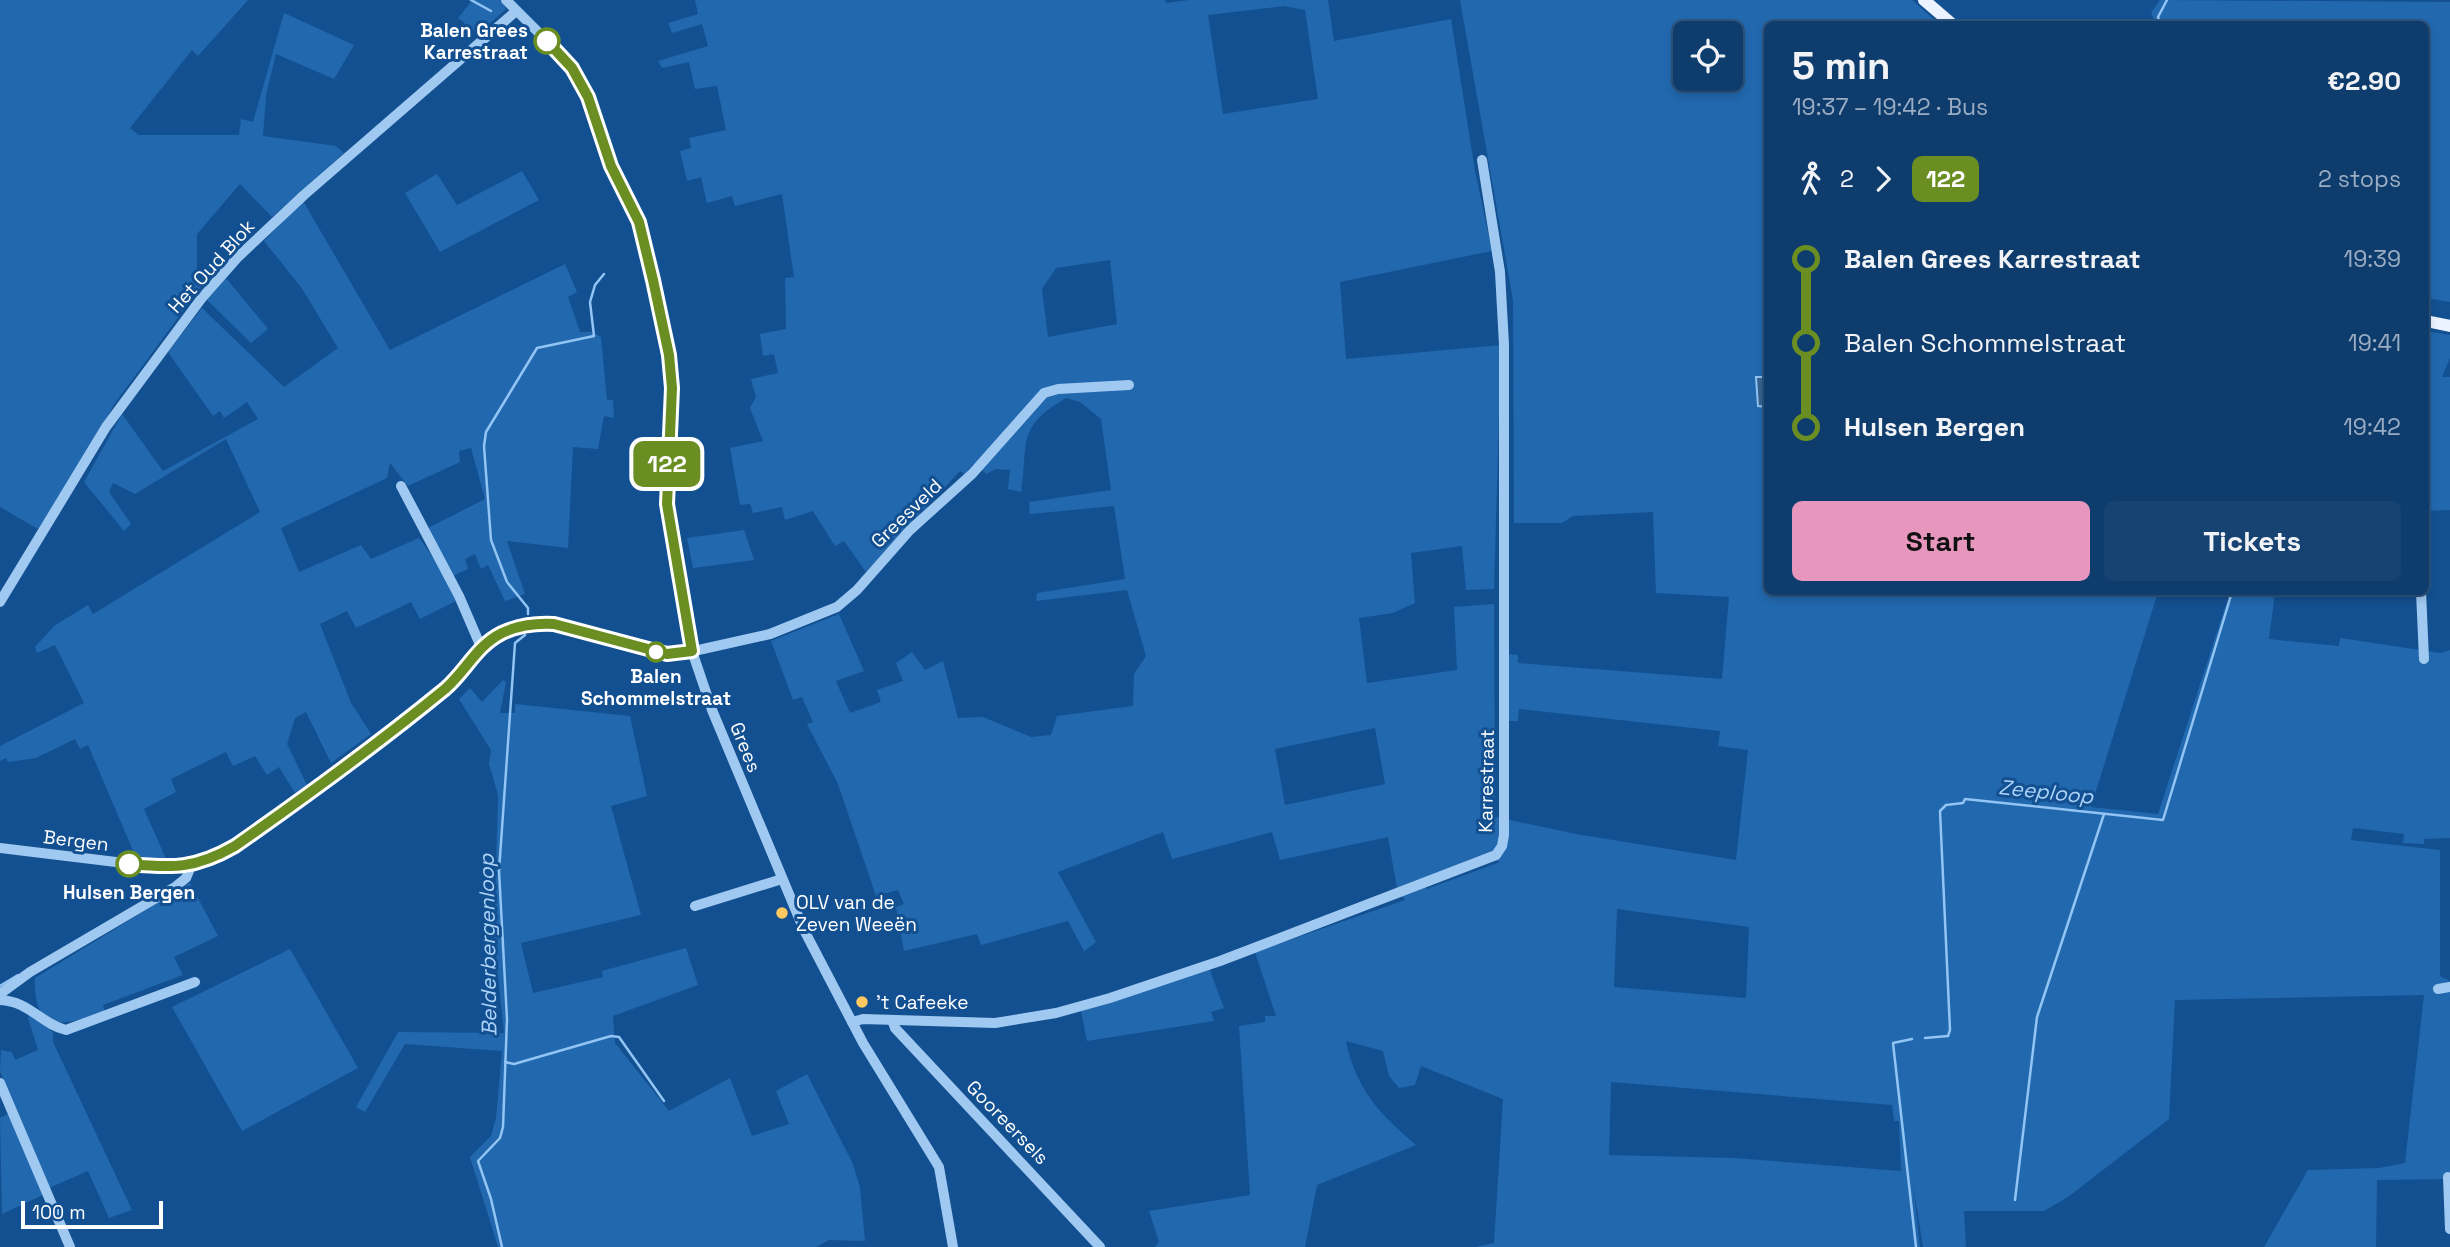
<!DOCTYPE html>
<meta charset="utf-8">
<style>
:root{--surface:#0e3c6d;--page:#174372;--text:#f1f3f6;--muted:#9badc2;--line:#2e5680;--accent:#e797bd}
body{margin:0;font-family:"Space Grotesk",sans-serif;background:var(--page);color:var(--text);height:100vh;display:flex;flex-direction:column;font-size:26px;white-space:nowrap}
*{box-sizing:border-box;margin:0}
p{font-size:23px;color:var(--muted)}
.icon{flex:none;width:38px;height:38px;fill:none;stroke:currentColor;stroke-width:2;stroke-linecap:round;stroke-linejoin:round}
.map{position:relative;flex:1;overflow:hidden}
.side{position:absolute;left:1764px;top:21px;width:665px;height:574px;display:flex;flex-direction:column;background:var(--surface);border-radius:10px;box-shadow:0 4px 10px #0003,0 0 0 2px var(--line)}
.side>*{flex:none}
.badge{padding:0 14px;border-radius:10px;font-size:24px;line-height:46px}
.fabs{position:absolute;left:1673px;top:21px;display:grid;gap:14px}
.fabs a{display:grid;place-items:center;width:70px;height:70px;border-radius:10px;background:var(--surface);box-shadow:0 4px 10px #0003,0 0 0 2px var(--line);font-size:35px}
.scale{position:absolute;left:21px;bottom:18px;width:142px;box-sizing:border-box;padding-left:7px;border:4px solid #fff;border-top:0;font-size:19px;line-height:24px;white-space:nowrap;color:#fff;-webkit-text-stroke:5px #135091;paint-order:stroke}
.map>.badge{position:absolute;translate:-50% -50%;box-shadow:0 0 0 4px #fff}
.legs{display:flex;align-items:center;gap:10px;height:77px;padding:0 28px;font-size:23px}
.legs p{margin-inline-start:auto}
.summary{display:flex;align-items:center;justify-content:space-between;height:119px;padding:0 28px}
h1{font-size:38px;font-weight:700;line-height:52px}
.cta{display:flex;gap:14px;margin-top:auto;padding:14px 28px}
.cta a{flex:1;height:80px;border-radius:10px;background:var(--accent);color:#111;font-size:28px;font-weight:700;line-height:80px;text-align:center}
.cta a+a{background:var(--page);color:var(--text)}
ul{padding:0 28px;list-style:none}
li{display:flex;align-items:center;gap:24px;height:84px;font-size:26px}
li i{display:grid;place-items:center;width:10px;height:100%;margin:0 9px;background:currentColor}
li i::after{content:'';width:18px;height:18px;margin:-9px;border:5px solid;border-radius:50%;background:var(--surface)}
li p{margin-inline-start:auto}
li:first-child i{background:linear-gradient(#0000 50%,currentColor 0)}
li:last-child i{background:linear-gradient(currentColor 50%,#0000 0)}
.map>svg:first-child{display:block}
.green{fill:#2268ae;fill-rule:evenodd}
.water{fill:#366291;stroke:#92c4f4;stroke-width:2}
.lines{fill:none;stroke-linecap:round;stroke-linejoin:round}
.stream{stroke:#92c4f4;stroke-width:2.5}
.minor{stroke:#a0c9f1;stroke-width:10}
.major{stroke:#eaf3ff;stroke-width:12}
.line-1-casing{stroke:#fff;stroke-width:16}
.line-1{stroke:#6b8e23;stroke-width:10}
.stop-1-dot{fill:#fff;stroke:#6b8e23;stroke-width:3.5}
.poi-dot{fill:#ffc960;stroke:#135091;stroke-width:2.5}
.labels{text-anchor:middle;stroke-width:6;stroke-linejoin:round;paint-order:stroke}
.stop-label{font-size:19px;font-weight:bold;fill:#fff;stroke:#135091}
.street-label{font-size:19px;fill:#fff;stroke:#135091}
.poi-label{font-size:19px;fill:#fff;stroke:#135091;text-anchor:start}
.water-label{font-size:21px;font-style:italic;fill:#acd3f8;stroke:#135091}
</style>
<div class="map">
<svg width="2450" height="1247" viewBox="0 0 2450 1247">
<rect width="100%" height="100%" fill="#135091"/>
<g class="green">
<path d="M0 0H248L198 56 192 50 130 128 139 135H239L241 119 253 122 284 13 354 45 334 79 276 54 266 95 263 136 336 146 344 153 272 217 240 184 197 234V273L203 284 115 403 79 467 38 529 0 507Z"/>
<path d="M468 0H500L506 9 478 34 458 18 471 2Z"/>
<path d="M695 0H1165L1166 3 1189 0H1328L1334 41 1451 19 1475 171 1492 251 1340 282 1346 359 1501 345 1494 589 1466 590 1462 546 1411 553 1415 603 1393 613 1359 618 1367 683 1457 670 1454 607 1494 604 1495 817 1576 834 1736 860 1748 750 1718 746 1720 731 1519 709 1518 721H1509V654L1518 655V663L1722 679 1729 597 1656 593 1653 512 1573 516 1562 523H1514L1513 300 1460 0H1912L1939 24H1768V592H2158L2091 807 2158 814 2230 592H2275L2269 639 2339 646 2340 638 2440 653 2450 650V838L2424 839V844L2403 843 2404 834 2353 828 2351 840 2440 850V976L2450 981V1179L2377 1180 2376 1247H2264L2308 1170 2379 1168 2405 1163 2424 995 2175 1000 2169 1119 2068 1197 2044 1211H1964L1966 1247H1923L1913 1185 1920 1247H1475L1494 1243 1503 1099 1421 1066 1415 1085 1399 1088 1389 1076 1383 1051 1346 1041C1356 1090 1380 1114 1416 1145L1317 1185 1305 1247H1155L1159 1242 1149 1211 1250 1195 1239 1026 1265 1022V1016H1276L1255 952 1405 900 1397 888 1388 837 1280 860 1272 832 1172 859 1163 832 1058 872 1096 942 1084 951 1068 921 981 945 977 934 904 951 896 907 904 904 898 890 876 896 838 784 807 724 813 722 802 697 793 700 771 641 839 614 864 671 836 681 850 713 881 702 877 690 903 681 896 663 912 652 925 670 943 661 958 718 983 717 1031 737 1051 735 1057 716 1133 706 1134 674 1146 656 1127 590 1036 601 1037 593 1125 579 1114 506 1030 514 1029 502 1111 490 1101 419 1080 402 1066 398C1015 428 1029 442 1021 492L1008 489 1010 470 996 469 986 474 978 465 973 464 965 474 960 471 866 572 844 541 835 546 813 511 785 520 782 507 753 513 750 504 740 505 730 448 763 441 750 408 756 397 751 379 778 373 774 354 763 356 760 334 786 329 785 278 794 277 782 194 735 206 732 196 707 203 701 177 687 181 680 151 691 148 689 138 726 130 717 86 695 89 689 62 662 68 658 61 708 46 702 24 672 33 668 23 698 14ZM1284 6 1305 10 1318 99 1223 114 1208 15ZM1685 33H1731V79H1685ZM1110 260 1117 324 1048 337 1042 289 1056 268ZM1375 728 1385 784 1285 805 1275 749ZM1487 857 1500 862 1427 889 1422 882ZM1617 909 1749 927 1746 998 1614 987ZM1611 1082 1892 1105 1894 1121H1899L1901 1171 1734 1158 1609 1155Z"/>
<path d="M2160 0 2450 2V302L2426 298V24H2156L2151 13Z"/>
<path d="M522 171 539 200 440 252 405 193 437 174 457 205Z"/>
<path d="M303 201 390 350 565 264 577 292 568 297 580 332H593L601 337 607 400H613L614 418 604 416 598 449 573 447 568 548 507 541 525 594 505 601 488 565 481 569 475 554 465 559 468 569 453 576 428 528 485 499 471 448 459 451 460 462 408 486 390 463 387 478 281 528 299 572 361 545 371 559 419 538 438 564 456 601 420 619 411 602 356 628 347 611 320 624 351 703 371 734 331 763 306 712 295 718 287 744 307 785 295 793 279 767 267 775 255 756 233 766 226 752 171 779 176 792 144 809 167 861 137 860 88 745 80 749 75 739 36 758 8 762 6 758 0 761V746L84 703 55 645 37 653 35 647 54 626 88 605 93 614 260 512 226 439 135 494 113 483 109 492 131 524 124 531 84 482 122 414 163 471 258 419 247 402 224 418 220 411 213 416 168 352 202 308 284 387 338 348 301 287 264 241Z"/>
<path d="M226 278 268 329 251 343 207 300Z"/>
<path d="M2426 331 2450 335V358L2442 377H2450V510L2426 511Z"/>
<path d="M744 530 754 560 693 568 687 538Z"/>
<path d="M503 680 506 682 500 713H515V704L630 716 647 796 611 806 641 915 521 943 533 993 603 977 602 971 686 948 698 985 613 1016 615 1043 669 1111 730 1078 752 1136 789 1124 776 1091 807 1074 853 1164 860 1188 865 1241 829 1240 816 1247H498L470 1157 491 1136 496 1118 502 1051 405 1044 365 1112 356 1107 398 1032 504 1033 494 939 498 795 489 764 491 750 459 699 470 688 482 702Z"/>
<path d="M190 883 218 936 174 957 183 975 103 1005 105 1012C67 1024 33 1037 35 978Z"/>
<path d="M290 949 358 1068 242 1131 172 1007Z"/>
<path d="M1209 968 1224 1008 1211 1012 1214 1021 1087 1041 1081 1011Z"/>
<path d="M32 1013 53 1032V1042L132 1210 109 1218 88 1171 49 1188 0 1071 1 1050 12 1052 15 1060 38 1050 28 1018Z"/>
<path d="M10 1113 43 1195 2 1214 0 1118Z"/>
</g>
<path class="water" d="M1756 377H1767V407L1758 406Z"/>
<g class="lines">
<g class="stream">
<path d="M471 0 491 11"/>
<path d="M2160 24 2158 17 2167 0"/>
<path d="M528 614V608L507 582 491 540 484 446 486 432 537 348 594 336 590 302 595 285 604 274"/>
<path d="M0 986 18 975"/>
<path d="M1925 1038 1948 1036 1950 1030 1940 811 1946 805 1963 803 1965 799 2163 820 2232 592"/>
<path d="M1912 1039 1893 1043 1916 1247"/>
<path d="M505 1062 514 1064 611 1036 619 1037 664 1101"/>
<path d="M2015 1200 2037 1017 2104 814"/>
<path d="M502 1247 491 1199 478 1161 500 1138 503 1127 507 1019 499 871 515 643 525 635"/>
</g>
<g class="minor">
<path d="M506 0 556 50 580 80 611 166 639 223 669 355 672 404 667 504 692 651 712 710 804 930 863 1043 939 1167 953 1247"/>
<path d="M401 486 459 596 481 647"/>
<path d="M2421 592 2424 659"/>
<path d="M0 602 106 427 201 299 238 257 304 195 515 12"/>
<path d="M0 848 149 866H191L210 860 289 809 409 717 448 686 481 647 518 627 535 623 554 624 667 654 685 653 770 634 837 607 857 590 910 530 972 474 1044 393 1058 389 1129 385"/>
<path d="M695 906 782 879"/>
<path d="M2438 989 2450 987"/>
<path d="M0 994 30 972 175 887 186 878 191 866"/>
<path d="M0 1000C29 1001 41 1024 66 1030L195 982"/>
<path d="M892 1020 895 1028 1100 1247"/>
<path d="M852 1022 863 1019 995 1023 1056 1013 1110 998 1220 961 1496 855 1502 846 1504 835V345L1500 272 1482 160"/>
<path d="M0 1083 70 1247"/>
<path d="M2448 1177 2450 1229"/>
</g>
<g class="major">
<path d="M1924 0 1952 24"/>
<path d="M2426 321 2450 326"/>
</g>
</g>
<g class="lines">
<g class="line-1-casing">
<path id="line-1" d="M129 864C173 868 195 869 235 846 305 797 379 743 445 689 466 671 476 646 502 633 519 625 536 623 554 624L667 654 692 651 667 504 672 388 669 355 653 280 639 222 611 166 588 97 572 68 547 41"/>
</g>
<use href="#line-1" class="line-1"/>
</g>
<g class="stop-1-dot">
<circle cx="547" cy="41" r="12"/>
<circle cx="656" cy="652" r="9"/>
<circle cx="129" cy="864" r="12"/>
</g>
<g class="poi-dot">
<circle cx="782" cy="913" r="7"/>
<circle cx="862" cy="1002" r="7"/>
</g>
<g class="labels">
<g class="stop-label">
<text x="528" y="37" text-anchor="end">Balen Grees<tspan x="528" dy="22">Karrestraat</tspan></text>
<text x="656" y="683">Balen<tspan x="656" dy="22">Schommelstraat</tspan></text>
<text x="129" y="899">Hulsen Bergen</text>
</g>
<g class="street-label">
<text transform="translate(211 266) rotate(-48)" y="7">Het Oud Blok</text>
<text transform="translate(906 513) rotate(-44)" y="7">Greesveld</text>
<text transform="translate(746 747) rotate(68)" y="7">Grees</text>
<text transform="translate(1486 781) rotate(-89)" y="7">Karrestraat</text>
<text transform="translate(76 840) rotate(7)" y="7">Bergen</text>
<text transform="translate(1008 1122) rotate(46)" y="7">Gooreersels</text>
</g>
<g class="poi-label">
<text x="796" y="909">OLV van de<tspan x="796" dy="22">Zeven Weeën</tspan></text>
<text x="876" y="1009">'t Cafeeke</text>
</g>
<g class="water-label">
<text transform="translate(2046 792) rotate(6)" y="7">Zeeploop</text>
<text transform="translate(488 945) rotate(-91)" y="7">Belderbergenloop</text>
</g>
</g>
</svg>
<div class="fabs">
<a><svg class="icon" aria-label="locate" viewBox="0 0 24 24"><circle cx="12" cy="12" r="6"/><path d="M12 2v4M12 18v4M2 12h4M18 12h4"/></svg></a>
</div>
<div class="scale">100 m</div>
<b class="badge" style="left:667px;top:464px;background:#6b8e23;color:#fff">122</b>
<section class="side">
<div class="summary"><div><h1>5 min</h1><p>19:37 – 19:42 · Bus</p></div><b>€2.90</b></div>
<div class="legs"><svg class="icon" aria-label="walk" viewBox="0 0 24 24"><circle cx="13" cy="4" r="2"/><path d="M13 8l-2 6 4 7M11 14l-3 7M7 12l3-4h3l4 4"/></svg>2<svg class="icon" aria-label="forward" viewBox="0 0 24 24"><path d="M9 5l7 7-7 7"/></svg><b class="badge" style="background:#6b8e23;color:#fff">122</b><p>2 stops</p></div>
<ul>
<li><i style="color:#6b8e23"></i><b>Balen Grees Karrestraat</b><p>19:39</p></li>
<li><i style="color:#6b8e23"></i><span>Balen Schommelstraat</span><p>19:41</p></li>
<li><i style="color:#6b8e23"></i><b>Hulsen Bergen</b><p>19:42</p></li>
</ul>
<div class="cta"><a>Start</a><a>Tickets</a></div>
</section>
</div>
